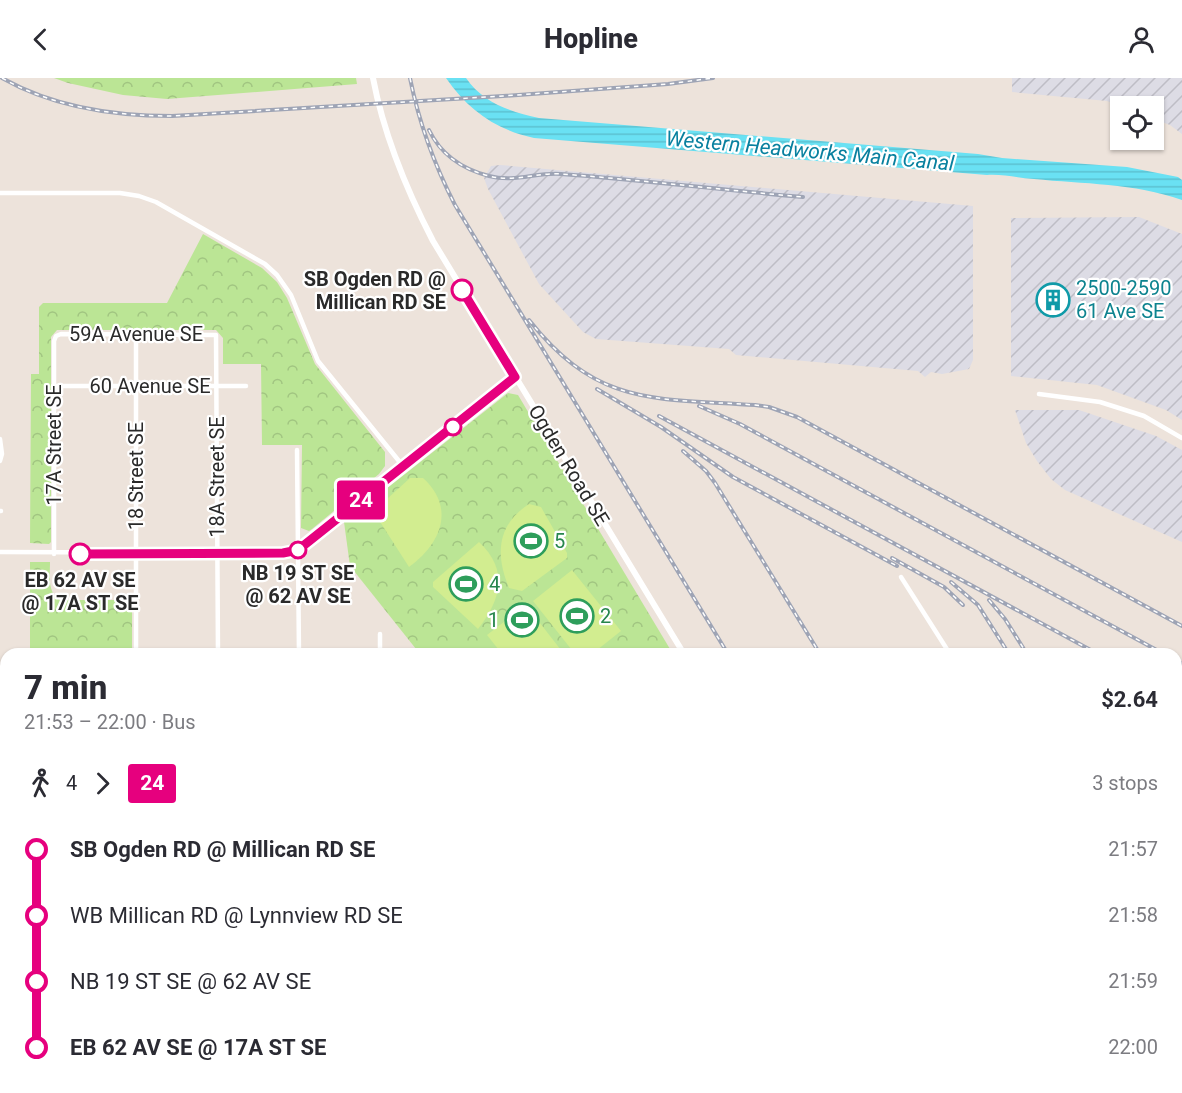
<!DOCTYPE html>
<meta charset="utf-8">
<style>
:root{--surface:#fff;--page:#f2f2f3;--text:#2b2b33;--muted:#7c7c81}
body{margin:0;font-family:Roboto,sans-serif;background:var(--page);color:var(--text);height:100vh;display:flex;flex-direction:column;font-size:22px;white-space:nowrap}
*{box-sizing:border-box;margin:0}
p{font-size:20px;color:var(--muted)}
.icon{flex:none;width:33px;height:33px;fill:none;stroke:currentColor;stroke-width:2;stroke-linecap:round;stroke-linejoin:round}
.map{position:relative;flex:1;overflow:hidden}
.sheet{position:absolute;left:0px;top:570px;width:1182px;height:446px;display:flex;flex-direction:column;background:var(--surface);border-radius:18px 18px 0 0;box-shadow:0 2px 4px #0004}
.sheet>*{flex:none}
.badge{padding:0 12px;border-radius:4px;font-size:21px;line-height:39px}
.fabs{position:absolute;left:1110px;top:18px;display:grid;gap:12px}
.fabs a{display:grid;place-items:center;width:54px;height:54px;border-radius:0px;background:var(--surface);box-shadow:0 2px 4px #0004;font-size:30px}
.map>.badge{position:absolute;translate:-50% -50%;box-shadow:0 0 0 3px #fff}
.legs{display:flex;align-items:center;gap:9px;height:66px;padding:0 24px;font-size:20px}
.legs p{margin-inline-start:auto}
.summary{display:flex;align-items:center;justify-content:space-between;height:102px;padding:0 24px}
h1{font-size:33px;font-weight:800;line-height:45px}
ul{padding:0 24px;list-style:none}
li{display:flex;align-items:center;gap:21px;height:66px;font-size:22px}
li i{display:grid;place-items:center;width:9px;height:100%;margin:0 8px;background:currentColor}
li i::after{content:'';width:15px;height:15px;margin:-8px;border:4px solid;border-radius:50%;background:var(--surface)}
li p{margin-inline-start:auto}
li:first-child i{background:linear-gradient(#0000 50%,currentColor 0)}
li:last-child i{background:linear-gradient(currentColor 50%,#0000 0)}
header{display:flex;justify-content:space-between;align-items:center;height:78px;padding:0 24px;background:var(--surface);font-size:27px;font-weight:800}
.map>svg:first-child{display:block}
.industrial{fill:url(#industrial-furrows)}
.park{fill:url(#park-crowns)}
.pitch{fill:#d2ed90}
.water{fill:url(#water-rules)}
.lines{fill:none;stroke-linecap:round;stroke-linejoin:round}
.minor{stroke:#fff;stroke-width:4.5}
.tertiary{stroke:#fff;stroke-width:6}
.rail-casing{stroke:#9ea4b5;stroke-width:4}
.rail{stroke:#fff;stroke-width:1.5;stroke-dasharray:4.5;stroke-linecap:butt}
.line-1-casing{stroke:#fff;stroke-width:14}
.line-1{stroke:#e6007e;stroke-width:9}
.stop-1-dot{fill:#fff;stroke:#e6007e;stroke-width:3}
.labels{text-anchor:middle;stroke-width:4.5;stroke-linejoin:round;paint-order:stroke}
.stop-label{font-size:20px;font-weight:bold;fill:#2a2a2a;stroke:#fff}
.culture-label{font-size:20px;fill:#0d838f;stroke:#fff;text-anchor:start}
.street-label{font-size:20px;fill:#2a2a2a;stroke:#fff}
.leisure-label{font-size:20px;fill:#27864d;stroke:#fff;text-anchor:start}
.water-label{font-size:21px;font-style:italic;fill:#08809f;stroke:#fff}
</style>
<header><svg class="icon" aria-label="back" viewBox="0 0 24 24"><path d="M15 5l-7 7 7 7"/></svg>Hopline<svg class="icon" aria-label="person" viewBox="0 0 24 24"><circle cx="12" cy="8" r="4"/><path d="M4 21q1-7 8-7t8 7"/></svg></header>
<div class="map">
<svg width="1182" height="1015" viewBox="0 0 1182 1015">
<defs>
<pattern id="industrial-furrows" width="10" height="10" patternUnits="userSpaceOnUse" patternTransform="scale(1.5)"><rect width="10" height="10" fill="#dddce5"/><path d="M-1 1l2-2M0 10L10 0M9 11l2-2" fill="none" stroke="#bebdc5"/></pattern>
<pattern id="park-crowns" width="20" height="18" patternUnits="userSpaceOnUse" patternTransform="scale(1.5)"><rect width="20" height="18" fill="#bbe595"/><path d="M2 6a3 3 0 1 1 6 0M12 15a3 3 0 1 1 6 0" fill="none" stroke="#a1c581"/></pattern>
<pattern id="water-rules" width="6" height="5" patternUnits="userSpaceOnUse" patternTransform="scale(1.5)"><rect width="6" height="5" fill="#6ae1f3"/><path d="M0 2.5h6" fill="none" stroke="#5cc1d0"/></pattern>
</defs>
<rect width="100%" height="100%" fill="#ede3db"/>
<g class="industrial">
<path d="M1012 0H1182V56L1170 47 1154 41V28H1121L1107 23 1012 14Z"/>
<path d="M500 87 973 128V282L969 291 942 296 931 294 925 299 918 293 736 277 729 271 596 261 583 254 539 206 488 111 484 100 491 88Z"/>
<path d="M1139 139 1182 156V342L1166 332 1097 307 1011 298V140Z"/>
<path d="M1015 332H1079L1156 358 1182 372V464L1065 412 1051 401 1037 383 1026 365Z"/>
</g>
<g class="park">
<path d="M54 0H356L357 6 167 21 123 17 68 5Z"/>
<path d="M203 156 262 190 277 204 287 220 315 286 385 374V388L379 396 312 451 309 453 301 450 302 367H262L261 286H223V260L216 252H57L51 259V464L49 466 30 465 31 296H39V229L43 225H167Z"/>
<path d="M508 315 518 317 673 576H420L350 488 344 444Z"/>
<path d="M30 484H50C50 498 47 514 60 522H132V576H30Z"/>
<path d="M186 1010H485V1015H185Z"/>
</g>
<g class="pitch">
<path d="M410 400H423C456 430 441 466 409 489L375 436 377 430Z"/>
<path d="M529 426 541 429 567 475V480L522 513 509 510C495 476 497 447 529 426Z"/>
<path d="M479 464C509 492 501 522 478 551L433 509V504Z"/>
<path d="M572 492 621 553 592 576H575L533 523Z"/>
<path d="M526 527 564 576H502L487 557Z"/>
<rect x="232" y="1010" width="85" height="5"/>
<path d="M431 1010H472V1014L447 1015Z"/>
</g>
<path class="water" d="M446 0H466C483 25 511 34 539 40L978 76 1002 80 1127 89 1178 99 1182 102V122C1134 105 1083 106 1034 101 1018 100 1003 96 987 97L534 60C496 52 468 32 446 0Z"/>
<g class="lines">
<g class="minor">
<path d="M0 115H120L139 118 156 124 265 186 277 197 291 217 318 283 403 388"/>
<path d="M136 256V576"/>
<path d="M54 308H246"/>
<path d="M1039 316 1100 324 1144 338 1182 360"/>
<path d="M0 361 2 376 0 383"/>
<path d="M297 372 299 576"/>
<path d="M0 433H1"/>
<path d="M0 474 291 475 306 467 515 299"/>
<path d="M54 476V263L56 258 61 256 216 257 218 576"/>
<path d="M901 499 950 576"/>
<path d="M380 556V576"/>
<path d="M0 802H6"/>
<path d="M0 868H6"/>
<path d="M1176 925 1182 921"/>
<path d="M0 957H6"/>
<path d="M14 1010V1015"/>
<path d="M644 1010 647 1015"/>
<path d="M733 1010V1015"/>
<path d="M853 1010 856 1015"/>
<path d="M78 1015V1010"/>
<path d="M142 1015V1010"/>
<path d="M491 1015V1010"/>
<path d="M791 1015 793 1010"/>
<path d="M930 1015 940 1010"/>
<path d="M1035 1015 1044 1010"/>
</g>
<g class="tertiary">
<path d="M373 0C384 58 406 111 433 163L684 576"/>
<path d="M947 1010 950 1015"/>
<path d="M185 1015 186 1010"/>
</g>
<g class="rail-casing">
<g id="rail">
<path d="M2 0C53 29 113 38 172 38L503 18 668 6 713 0"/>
<path d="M410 0C419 45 434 86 455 127L728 576"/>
<path d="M429 52C441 77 462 91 489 98 515 105 536 94 561 96 642 102 723 112 803 119"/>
<path d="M529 242C598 329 654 320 755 327L769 329 797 339 1182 548"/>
<path d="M597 311 661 349 733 399 897 488"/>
<path d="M699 328 740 346 1164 576"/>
<path d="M659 338 1098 576"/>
<path d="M683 373 706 393 715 405 820 576"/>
<path d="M892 480 944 509 963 527"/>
<path d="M951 504 978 527 1009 576"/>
<path d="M989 522 1005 541 1027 576"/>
<path d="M1176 582 1182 586"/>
<path d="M1176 624 1182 630"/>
<path d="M988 1010 991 1015"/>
</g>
</g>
<use href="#rail" class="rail"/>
</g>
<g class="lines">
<g class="line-1-casing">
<path id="line-1" d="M80 476 283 475 298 472 515 299 462 212"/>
</g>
<use href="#line-1" class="line-1"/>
</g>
<defs>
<g id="building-ring" transform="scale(1.725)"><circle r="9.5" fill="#fff" stroke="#0f9aa8" stroke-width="1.5"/><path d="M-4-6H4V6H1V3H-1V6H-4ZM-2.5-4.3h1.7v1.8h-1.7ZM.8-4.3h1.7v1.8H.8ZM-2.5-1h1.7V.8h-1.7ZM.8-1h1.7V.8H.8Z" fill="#0f9aa8"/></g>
<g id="stadium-ring" transform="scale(1.725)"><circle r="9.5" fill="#fff" stroke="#2e9e5b" stroke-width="1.5"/><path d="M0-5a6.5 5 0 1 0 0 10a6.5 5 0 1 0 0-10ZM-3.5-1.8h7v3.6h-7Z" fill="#2e9e5b"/></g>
</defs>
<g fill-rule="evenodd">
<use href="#building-ring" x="1053" y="222"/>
<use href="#stadium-ring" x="531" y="463"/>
<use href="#stadium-ring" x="466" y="506"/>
<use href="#stadium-ring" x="577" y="538"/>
<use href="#stadium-ring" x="522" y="542"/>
</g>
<g class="stop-1-dot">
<circle cx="462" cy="212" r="10"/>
<circle cx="453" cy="349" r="8"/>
<circle cx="298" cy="472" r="8"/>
<circle cx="80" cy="476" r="10"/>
</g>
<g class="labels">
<g class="stop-label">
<text x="446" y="208" text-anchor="end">SB Ogden RD @<tspan x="446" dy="23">Millican RD SE</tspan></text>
<text x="298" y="502">NB 19 ST SE<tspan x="298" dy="23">@ 62 AV SE</tspan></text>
<text x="80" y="509">EB 62 AV SE<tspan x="80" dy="23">@ 17A ST SE</tspan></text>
</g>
<g class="culture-label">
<text x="1076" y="217">2500-2590<tspan x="1076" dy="23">61 Ave SE</tspan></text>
</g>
<g class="street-label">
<text x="136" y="263">59A Avenue SE</text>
<text x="150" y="315">60 Avenue SE</text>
<text transform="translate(54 367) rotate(-90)" y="7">17A Street SE</text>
<text transform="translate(569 387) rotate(59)" y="7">Ogden Road SE</text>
<text transform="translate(136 398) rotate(-90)" y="7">18 Street SE</text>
<text transform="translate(217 399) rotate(-90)" y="7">18A Street SE</text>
</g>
<g class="leisure-label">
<text x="554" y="470">5</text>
<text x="489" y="513">4</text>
<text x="600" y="545">2</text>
<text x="499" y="549" text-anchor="end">1</text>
</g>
<g class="water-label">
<text transform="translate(810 73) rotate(5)" y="7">Western Headworks Main Canal</text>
</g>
</g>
</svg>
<div class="fabs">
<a><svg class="icon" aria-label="locate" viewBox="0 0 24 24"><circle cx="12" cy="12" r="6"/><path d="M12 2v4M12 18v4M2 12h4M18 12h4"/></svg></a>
</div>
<b class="badge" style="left:361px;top:422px;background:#e6007e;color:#fff">24</b>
<section class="sheet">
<div class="summary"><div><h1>7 min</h1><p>21:53 – 22:00 · Bus</p></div><b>$2.64</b></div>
<div class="legs"><svg class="icon" aria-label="walk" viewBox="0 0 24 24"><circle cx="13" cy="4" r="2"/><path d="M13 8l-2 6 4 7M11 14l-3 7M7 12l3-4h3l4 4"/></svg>4<svg class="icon" aria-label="forward" viewBox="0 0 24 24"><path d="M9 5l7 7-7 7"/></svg><b class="badge" style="background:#e6007e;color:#fff">24</b><p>3 stops</p></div>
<ul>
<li><i style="color:#e6007e"></i><b>SB Ogden RD @ Millican RD SE</b><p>21:57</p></li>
<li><i style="color:#e6007e"></i><span>WB Millican RD @ Lynnview RD SE</span><p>21:58</p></li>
<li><i style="color:#e6007e"></i><span>NB 19 ST SE @ 62 AV SE</span><p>21:59</p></li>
<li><i style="color:#e6007e"></i><b>EB 62 AV SE @ 17A ST SE</b><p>22:00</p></li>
</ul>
</section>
</div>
